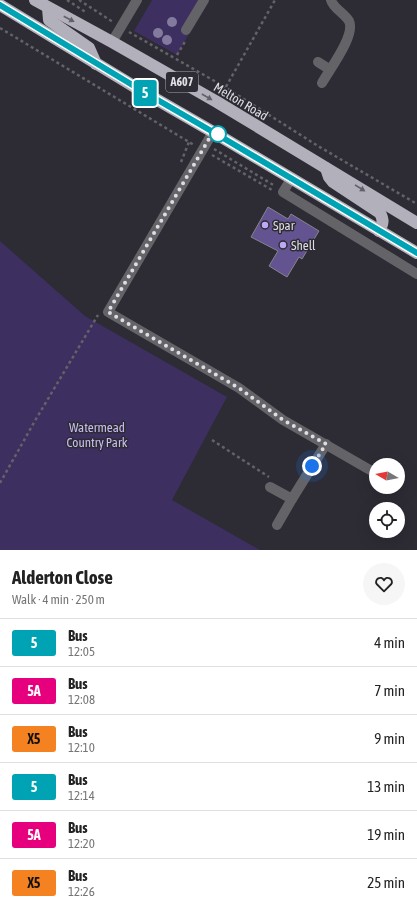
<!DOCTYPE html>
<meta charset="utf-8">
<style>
:root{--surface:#fff;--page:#f6f6f6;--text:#222;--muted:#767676;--line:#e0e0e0}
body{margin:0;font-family:"Asap Condensed",sans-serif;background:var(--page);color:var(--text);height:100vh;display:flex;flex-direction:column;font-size:15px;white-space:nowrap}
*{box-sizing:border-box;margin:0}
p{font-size:13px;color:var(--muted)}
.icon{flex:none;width:22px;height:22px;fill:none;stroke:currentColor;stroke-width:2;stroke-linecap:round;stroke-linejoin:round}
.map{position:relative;height:550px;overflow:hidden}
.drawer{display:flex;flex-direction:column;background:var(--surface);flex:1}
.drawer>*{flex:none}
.badge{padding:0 8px;border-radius:3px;font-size:14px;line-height:26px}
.needle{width:26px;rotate:279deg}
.controls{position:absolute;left:369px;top:458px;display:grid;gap:8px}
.controls a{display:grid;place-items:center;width:36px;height:36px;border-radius:50%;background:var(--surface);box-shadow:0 4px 16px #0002;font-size:20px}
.you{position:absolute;width:20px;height:20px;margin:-10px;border:3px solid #fff;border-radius:50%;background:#1a73e8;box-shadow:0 0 0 6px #1a73e833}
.map>.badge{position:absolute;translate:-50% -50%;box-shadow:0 0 0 2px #fff}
.round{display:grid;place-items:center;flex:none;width:42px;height:42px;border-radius:21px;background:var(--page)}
.headline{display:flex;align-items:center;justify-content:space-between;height:68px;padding:0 12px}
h1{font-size:19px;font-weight:700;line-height:30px}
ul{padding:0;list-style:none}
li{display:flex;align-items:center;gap:12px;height:48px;padding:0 12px;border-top:1px solid var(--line)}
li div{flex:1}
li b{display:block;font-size:15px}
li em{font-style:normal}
li .badge{min-width:44px;font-weight:700;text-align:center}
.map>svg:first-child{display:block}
.green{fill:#3d2f5f}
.building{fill:#645391;stroke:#86848d}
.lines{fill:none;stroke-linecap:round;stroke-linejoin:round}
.path{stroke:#646269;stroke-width:2.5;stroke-dasharray:3 3;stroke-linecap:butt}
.minor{stroke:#646468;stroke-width:10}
.highway{stroke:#b2b0ba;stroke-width:12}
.tree{fill:#837b9d}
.oneway{fill:#626069}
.line-casing{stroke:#fff;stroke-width:9}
.line{stroke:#00a3b4;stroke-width:6}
.walk{stroke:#dfdde3;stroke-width:4;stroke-dasharray:0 7.2}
.stop-dot{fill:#fff;stroke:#00a3b4;stroke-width:2}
.poi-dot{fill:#bda9f5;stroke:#2d2b33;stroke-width:1.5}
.labels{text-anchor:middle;stroke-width:3;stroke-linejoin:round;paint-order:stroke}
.shield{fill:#2d2b33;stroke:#aaa8ae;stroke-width:1}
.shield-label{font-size:12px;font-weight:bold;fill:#dfdde3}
.street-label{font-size:13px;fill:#dfdde3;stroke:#2d2b33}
.poi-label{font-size:13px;fill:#dfdde3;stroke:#2d2b33;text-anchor:start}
.park-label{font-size:13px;fill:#c9bcf3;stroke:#2d2b33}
</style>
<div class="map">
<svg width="417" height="550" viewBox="0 0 417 550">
<rect width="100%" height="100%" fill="#2d2b33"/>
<g class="green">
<path d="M152 0H204L190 32 177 55 134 31Z"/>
<path d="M0 241 85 316 227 397 172 500 260 550H0Z"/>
</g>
<path class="building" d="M268 207 288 219 291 214 319 231 302 259 299 257 287 277 269 266 278 251 251 237Z"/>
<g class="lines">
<g class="path">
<path d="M67 0 87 13"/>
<path d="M79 0 113 22"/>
<path d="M0 28 194 145"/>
<path d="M129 32 225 87 318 146 417 204"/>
<path d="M177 55 186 40"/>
<path d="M223 92 275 0"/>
<path d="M214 149 275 186"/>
<path d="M212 155 272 190"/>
<path d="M181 162 189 142"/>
<path d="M212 440 269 477"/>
<path d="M0 483 36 419 98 315"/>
</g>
<g class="minor">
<path d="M186 30 204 0"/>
<path d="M112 42 137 0"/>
<path d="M318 62 329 69"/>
<path d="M322 83C329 70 356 35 349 21 344 13 333 8 331 0"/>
<path d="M213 132 108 312 239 388 283 420 370 470"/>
<path d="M291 179 283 192 417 274"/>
<path d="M270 487 292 499"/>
<path d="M277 525 292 499 326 444"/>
</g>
<g class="highway">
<path d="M35 0 112 42 217 102 417 223"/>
<path d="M0 5 135 87 213 132 417 253"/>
<path d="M48 8 49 20 89 48 96 64"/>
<path d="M326 168 329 177 333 182 380 213C384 220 383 224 379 231"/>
</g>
</g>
<g class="tree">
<circle cx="172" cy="22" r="5"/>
<circle cx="158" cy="33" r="5"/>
<circle cx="167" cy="40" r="5"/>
</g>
<defs><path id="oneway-solid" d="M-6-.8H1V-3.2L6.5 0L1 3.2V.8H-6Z"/></defs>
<g class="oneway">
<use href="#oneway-solid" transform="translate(69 19) rotate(28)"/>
<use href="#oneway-solid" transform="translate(207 97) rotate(30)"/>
<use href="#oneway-solid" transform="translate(360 188) rotate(32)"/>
</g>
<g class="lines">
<g class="line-casing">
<path id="line" d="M0 5 144 92 213 132 417 253"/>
</g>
<use href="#line" class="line"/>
<path class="walk" d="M218 134 213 132 108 312 239 388 283 420 326 444 312 466"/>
</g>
<circle class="stop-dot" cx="218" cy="134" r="8"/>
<g class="poi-dot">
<circle cx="265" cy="225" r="4"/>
<circle cx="283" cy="245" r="4"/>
</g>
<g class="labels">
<rect class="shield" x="166" y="72" width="32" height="20" rx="3"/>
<g class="shield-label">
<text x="182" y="86">A607</text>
</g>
<g class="street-label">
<text transform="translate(241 101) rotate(31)" y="5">Melton Road</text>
</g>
<g class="poi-label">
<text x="273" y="230">Spar</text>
<text x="291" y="250">Shell</text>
</g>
<g class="park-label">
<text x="97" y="432">Watermead<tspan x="97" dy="15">Country Park</tspan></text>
</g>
</g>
</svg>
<div class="controls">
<a><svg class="needle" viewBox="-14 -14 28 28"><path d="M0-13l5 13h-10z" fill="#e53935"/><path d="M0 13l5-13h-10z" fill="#767676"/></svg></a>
<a><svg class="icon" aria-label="locate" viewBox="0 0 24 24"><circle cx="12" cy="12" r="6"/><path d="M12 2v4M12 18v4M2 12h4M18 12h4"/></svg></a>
</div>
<div class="you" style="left:312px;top:466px"></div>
<b class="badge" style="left:145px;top:93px;background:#00a3b4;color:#fff">5</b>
</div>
<section class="drawer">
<div class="headline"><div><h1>Alderton Close</h1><p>Walk · 4 min · 250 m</p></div><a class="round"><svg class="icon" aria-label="heart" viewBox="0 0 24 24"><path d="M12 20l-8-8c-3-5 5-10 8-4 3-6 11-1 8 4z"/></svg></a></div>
<ul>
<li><span class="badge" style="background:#00a3b4;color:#fff">5</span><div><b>Bus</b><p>12:05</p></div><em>4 min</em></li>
<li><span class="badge" style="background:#e6007e;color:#fff">5A</span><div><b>Bus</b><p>12:08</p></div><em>7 min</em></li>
<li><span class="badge" style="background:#f58220;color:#111">X5</span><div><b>Bus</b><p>12:10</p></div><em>9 min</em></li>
<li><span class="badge" style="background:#00a3b4;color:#fff">5</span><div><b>Bus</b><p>12:14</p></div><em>13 min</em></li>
<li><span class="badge" style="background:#e6007e;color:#fff">5A</span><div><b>Bus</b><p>12:20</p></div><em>19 min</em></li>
<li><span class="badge" style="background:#f58220;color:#111">X5</span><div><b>Bus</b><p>12:26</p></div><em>25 min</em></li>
</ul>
</section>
